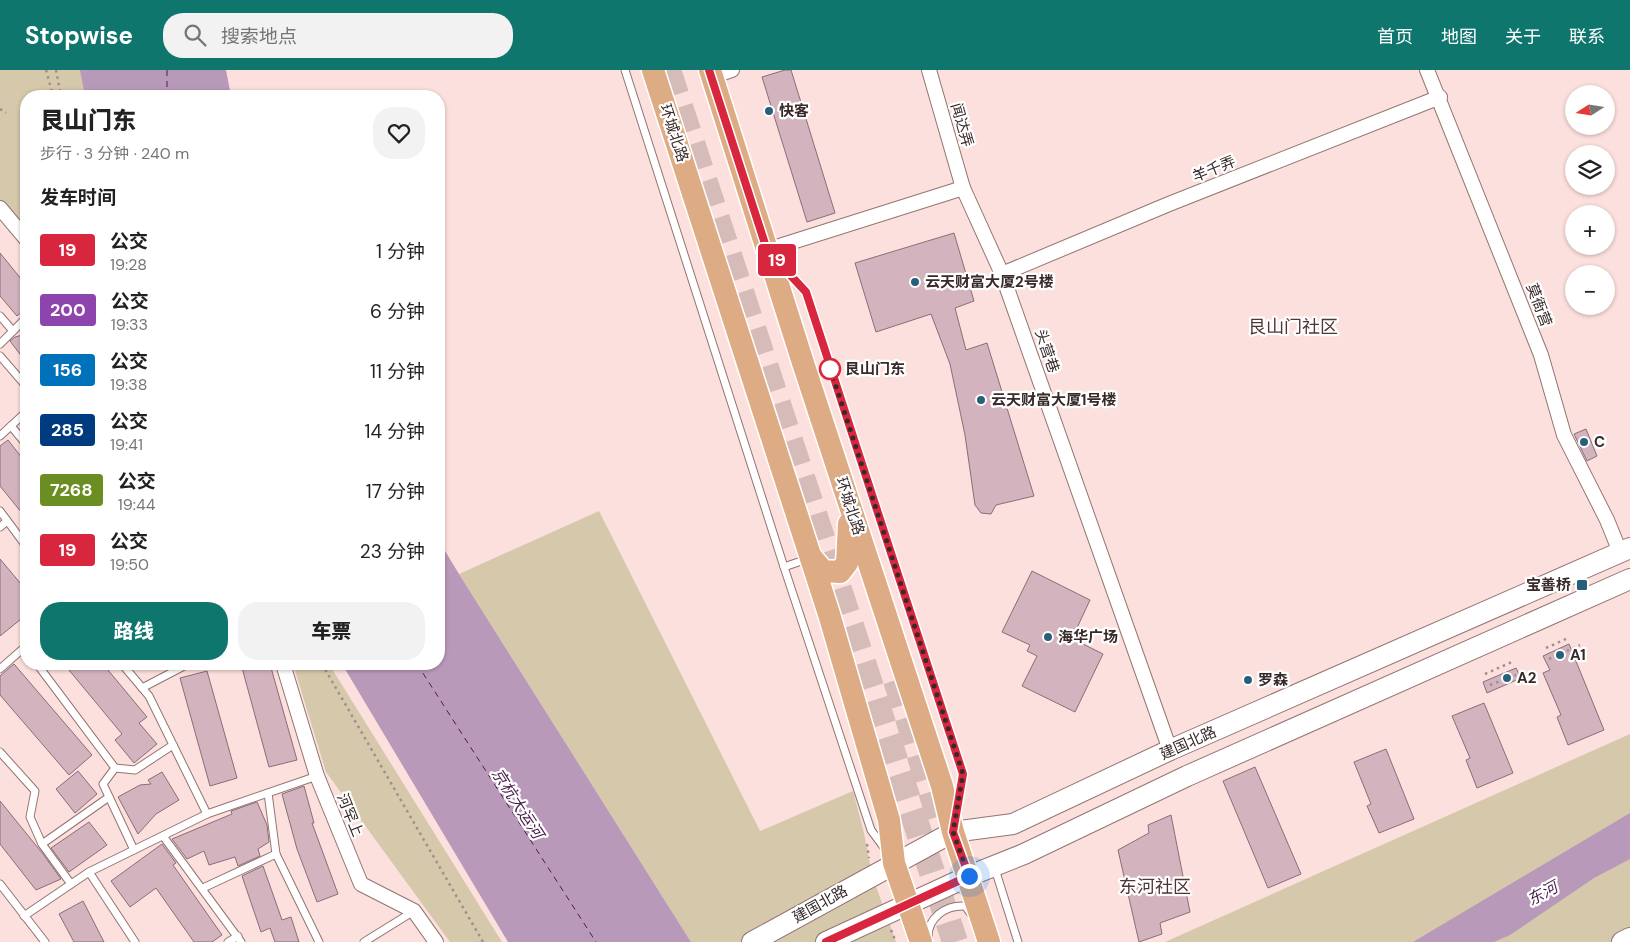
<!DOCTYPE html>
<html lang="zh">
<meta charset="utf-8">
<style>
:root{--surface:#fff;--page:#f2f2f2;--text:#222;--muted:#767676;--accent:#0f766e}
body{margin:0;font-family:"DM Sans","Noto Sans SC",sans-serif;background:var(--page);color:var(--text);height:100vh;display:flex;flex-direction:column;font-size:19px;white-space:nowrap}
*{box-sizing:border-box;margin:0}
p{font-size:16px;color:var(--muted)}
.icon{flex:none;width:28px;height:28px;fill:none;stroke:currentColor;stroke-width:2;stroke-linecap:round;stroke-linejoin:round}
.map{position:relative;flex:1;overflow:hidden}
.drawer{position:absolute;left:20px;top:20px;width:425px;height:580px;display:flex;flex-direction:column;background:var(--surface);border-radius:20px;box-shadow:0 1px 4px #0004}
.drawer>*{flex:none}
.badge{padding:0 10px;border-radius:4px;font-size:18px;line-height:32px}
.needle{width:32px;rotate:258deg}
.tools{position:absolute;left:1565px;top:15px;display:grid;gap:10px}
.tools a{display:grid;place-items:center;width:50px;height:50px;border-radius:50%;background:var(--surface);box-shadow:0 1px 4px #0004;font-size:25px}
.you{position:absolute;width:25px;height:25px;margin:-12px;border:4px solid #fff;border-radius:50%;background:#1a73e8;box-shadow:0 0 0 8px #1a73e833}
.map>.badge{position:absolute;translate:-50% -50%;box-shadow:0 0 0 2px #fff}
h2{padding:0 20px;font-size:19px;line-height:45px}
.round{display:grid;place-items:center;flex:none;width:52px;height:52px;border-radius:20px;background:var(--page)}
.summary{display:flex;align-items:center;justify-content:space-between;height:85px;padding:0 20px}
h1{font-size:24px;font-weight:800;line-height:38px}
.primary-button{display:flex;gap:10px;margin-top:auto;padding:10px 20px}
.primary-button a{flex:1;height:58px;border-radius:20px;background:var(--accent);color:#fff;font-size:20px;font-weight:800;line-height:58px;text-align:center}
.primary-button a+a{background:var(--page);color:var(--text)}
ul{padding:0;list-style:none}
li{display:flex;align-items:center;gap:15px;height:60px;padding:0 20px}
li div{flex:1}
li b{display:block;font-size:19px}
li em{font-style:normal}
li .badge{min-width:55px;font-weight:700;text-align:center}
header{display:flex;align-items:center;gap:30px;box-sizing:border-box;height:70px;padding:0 25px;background:var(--accent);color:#fff}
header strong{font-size:24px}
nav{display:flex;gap:28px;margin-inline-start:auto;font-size:18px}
.search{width:350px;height:45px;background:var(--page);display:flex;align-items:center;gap:12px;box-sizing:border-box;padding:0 18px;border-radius:20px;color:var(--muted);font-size:19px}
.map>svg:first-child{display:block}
.green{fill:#d5c8ab}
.water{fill:#b999ba}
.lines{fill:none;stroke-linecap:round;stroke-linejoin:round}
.ferry{stroke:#481f4a;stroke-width:1;stroke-dasharray:6 5;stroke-linecap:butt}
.building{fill:#d3b4be;stroke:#8a6d77}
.highway-tunnel{stroke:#d5bcb9;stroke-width:26;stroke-dasharray:26 13;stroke-linecap:butt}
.lane-casing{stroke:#937471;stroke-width:9}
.street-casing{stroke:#937471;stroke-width:16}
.secondary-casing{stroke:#937471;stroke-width:22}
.primary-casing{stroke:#fff;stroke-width:25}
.path{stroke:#a38e8c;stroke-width:2.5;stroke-dasharray:2.5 4;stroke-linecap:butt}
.lane{stroke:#fff;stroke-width:7}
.street{stroke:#fff;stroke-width:14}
.secondary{stroke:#fff;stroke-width:20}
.primary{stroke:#ddac84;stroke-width:22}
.line-casing{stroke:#fff;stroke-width:11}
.line{stroke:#d7263d;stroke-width:8}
.walk{stroke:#372a29;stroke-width:5;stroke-dasharray:0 9}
.poi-dot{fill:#2a5f7b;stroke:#fff;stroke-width:2}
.stop-dot{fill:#fff;stroke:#d7263d;stroke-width:2.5}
.labels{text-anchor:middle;stroke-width:4.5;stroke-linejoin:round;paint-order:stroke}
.poi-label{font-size:15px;font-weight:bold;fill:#372a29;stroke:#fff;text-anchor:start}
.street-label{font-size:15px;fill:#372a29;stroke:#fff}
.stop-label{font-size:15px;font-weight:bold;fill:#372a29;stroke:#fff;text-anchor:start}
.water-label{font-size:16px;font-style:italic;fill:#481f4a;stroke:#fff}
.quarter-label{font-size:18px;fill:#503633;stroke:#fff}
</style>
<header>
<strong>Stopwise</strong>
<div class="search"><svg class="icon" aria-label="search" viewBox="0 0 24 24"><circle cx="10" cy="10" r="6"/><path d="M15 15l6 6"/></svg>搜索地点</div>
<nav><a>首页</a><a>地图</a><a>关于</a><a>联系</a></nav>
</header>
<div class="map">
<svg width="1630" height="872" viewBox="0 0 1630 872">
<rect width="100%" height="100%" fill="#fce0dd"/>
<g class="green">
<path d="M0 0H84L89 26H26V162L0 129Z"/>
<path d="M599 441 760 761 853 721 864 763 872 805 896 872H691L459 504Z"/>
<path d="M293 594H329L502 872H450L326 702Z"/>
<path d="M1630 664V868L1622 872H1165Z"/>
</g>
<g class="water">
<path d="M80 0H226L231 26H85Z"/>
<path d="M439 471 459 504 691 872H508L505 867 342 594H439Z"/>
<path d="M1630 743V789L1594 808 1510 865 1494 872H1413Z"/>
</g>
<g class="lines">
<g class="ferry">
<path d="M167 0V26"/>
<path d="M417 594 596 872"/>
</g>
</g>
<g class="building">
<path d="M785 0H791L835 143 807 152 762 7Z"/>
<path d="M954 163 974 231 955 238 966 280 987 273 1034 426 996 435 991 444 981 443 975 435 965 365 950 294 931 244 876 262 855 193Z"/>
<path d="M0 183 26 215V238L17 246 0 226Z"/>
<path d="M26 264V292L10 271 15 267Z"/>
<path d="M1586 359 1597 386 1587 391 1574 364Z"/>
<path d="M8 370 26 393V448L0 416V376Z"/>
<path d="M0 489 26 520V545L0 566Z"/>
<path d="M1032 501 1090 530 1076 560 1083 563 1079 572 1103 584 1075 642 1022 616 1037 586 1027 581 1030 575 1002 562Z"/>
<path d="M1569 574 1604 660 1568 675 1557 647 1561 645 1543 603 1550 600 1543 586Z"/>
<path d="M14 594 92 685 69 705 0 625V606Z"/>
<path d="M64 594H103L147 647 139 653 157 674 134 693 115 670 122 664Z"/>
<path d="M241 594H270L297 690 269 697Z"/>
<path d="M1516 598 1521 608 1487 623 1483 612Z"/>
<path d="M207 601 237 708 210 716 180 608Z"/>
<path d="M1484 633 1513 703 1477 718 1466 690 1470 688 1452 646Z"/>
<path d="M1386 679 1414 749 1379 763 1367 736 1371 734 1354 692Z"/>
<path d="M1255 697 1301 804 1268 818 1223 711Z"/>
<path d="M78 701 97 724 75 743 56 719Z"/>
<path d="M162 702 179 730 156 744 138 764 118 727 140 715 151 714 148 710Z"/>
<path d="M304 716 314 753H312L338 824 317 832 297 779 282 724Z"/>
<path d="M0 731 43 784 61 809 36 820 0 774Z"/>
<path d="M257 732 267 755 269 772 258 779 260 786 238 796 235 787 209 795 204 781 187 789 172 769 232 744 231 741Z"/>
<path d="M1171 745 1190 842 1160 853 1162 864 1139 872 1118 780 1149 763 1148 755Z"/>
<path d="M89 752 107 775 69 802 51 778Z"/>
<path d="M162 774 176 793 173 795 222 865 212 872H194L156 818 130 837 111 811Z"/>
<path d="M263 796 282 850 291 847 299 872H275L270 858 261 862 242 806Z"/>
<path d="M83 831 104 872H74L59 844Z"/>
</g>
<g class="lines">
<g class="highway-tunnel">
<path d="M668 0 955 872"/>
<path d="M896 610 945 766"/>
</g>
<g class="lane-casing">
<g id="lane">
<path d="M625 0 784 497 871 760 885 779"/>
<path d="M780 194 806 222 963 704 956 744"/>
<path d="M0 246 13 261"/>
<path d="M0 274 26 248"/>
<path d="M0 286 26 316"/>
<path d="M11 356 26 374"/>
<path d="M0 366 26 342"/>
<path d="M0 441 26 476"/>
<path d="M0 457 7 451"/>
<path d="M784 497 807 489"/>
<path d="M37 594 115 698 103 714 134 780"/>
<path d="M122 594 149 626 207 744"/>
<path d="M0 599 26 576"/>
<path d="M142 618 188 594"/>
<path d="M0 682 35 721 30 747 42 774 71 814"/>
<path d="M115 698 135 700 173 675"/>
<path d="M268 723 276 784"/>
<path d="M163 766 241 872"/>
<path d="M42 774 109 727"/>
<path d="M995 799 1018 872"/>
<path d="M89 802 135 872"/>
<path d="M0 814 45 872"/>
<path d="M203 818 276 784 319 872"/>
<path d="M24 846 89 802 207 744 317 706"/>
<path d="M928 869C927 848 945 835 965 836L971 844"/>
<path d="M228 872 238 866"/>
<path d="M364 872 414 841"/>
</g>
</g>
<g class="street-casing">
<g id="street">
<path d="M929 0 963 118"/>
<path d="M1427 0 1541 285 1564 365 1607 450 1620 482"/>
<path d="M712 7 732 0"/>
<path d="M0 138 26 169"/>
<path d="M767 180 963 118 1002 204 1170 680"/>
<path d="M1002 204 1169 134 1440 27"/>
<path d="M283 594 317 706 361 814 414 841 436 872"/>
</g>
</g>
<g class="secondary-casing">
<g id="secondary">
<path d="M752 872 953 762 1013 754 1170 680 1630 478"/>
<path d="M826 872 969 806 1024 784 1187 706 1630 509"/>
<path d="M1622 872 1630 868"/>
</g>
</g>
<g class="primary-casing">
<g id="primary">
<path d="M653 0 829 544 889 750 894 793 921 872"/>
<path d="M710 0 804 296 942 716 953 762 989 872"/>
<path d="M811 487 823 501 840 502 847 493 849 454"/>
</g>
</g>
<g class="path">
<path d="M46 0 53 26"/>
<path d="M56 0 61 26"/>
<path d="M0 39 6 43"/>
<path d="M21 142 26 136"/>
<path d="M1546 578 1568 568"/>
<path d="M1549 589 1580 575"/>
<path d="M322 594 483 872"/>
<path d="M1485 604 1514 591"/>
<path d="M1490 615 1516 605"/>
<path d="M867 774 869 788"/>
<path d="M891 860 896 872"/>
</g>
<use href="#lane" class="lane"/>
<use href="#street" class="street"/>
<use href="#secondary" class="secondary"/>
<use href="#primary" class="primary"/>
</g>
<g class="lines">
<g class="line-casing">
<path id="line" d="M709 0 767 180 806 222 963 704 953 762 969 806 826 872"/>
</g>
<use href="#line" class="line"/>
<path class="walk" d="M830 299 829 295 963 704 953 762 969 806"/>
</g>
<g class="poi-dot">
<circle cx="769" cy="41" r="5"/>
<circle cx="915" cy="212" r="5"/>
<circle cx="981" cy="330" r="5"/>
<circle cx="1584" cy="372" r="5"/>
<rect x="1576" y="509" width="12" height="12" rx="2.5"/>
<circle cx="1048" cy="567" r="5"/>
<circle cx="1560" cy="585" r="5"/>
<circle cx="1507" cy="608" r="5"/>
<circle cx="1248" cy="610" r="5"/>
</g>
<circle class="stop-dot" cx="830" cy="299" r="10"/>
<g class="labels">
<g class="poi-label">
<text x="779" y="46">快客</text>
<text x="925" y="217">云天财富大厦2号楼</text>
<text x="991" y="335">云天财富大厦1号楼</text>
<text x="1594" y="377">C</text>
<text x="1571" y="520" text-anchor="end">宝善桥</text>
<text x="1058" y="572">海华广场</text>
<text x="1570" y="590">A1</text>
<text x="1517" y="613">A2</text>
<text x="1258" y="615">罗森</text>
</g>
<g class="street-label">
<text transform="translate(962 55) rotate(74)" y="5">闻达弄</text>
<text transform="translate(674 63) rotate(72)" y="5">环城北路</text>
<text transform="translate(1214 99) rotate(-22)" y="5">羊千弄</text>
<text transform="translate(1539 235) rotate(69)" y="5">莫衙营</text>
<text transform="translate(1047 281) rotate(71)" y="5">头营巷</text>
<text transform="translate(850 436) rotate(72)" y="5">环城北路</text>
<text transform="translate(1188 673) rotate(-24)" y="5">建国北路</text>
<text transform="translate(350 745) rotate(68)" y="5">河罕上</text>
<text transform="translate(820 834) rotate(-29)" y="5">建国北路</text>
</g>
<g class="stop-label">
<text x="845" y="304">艮山门东</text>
</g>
<g class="water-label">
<text transform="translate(518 733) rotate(57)" y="6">京杭大运河</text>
<text transform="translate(1542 823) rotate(-29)" y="6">东河</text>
</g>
<g class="quarter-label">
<text x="1293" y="263">艮山门社区</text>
<text x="1155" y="823">东河社区</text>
</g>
</g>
</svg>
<div class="tools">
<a><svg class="needle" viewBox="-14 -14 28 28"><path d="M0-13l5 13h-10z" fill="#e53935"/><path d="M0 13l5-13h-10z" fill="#767676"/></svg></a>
<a><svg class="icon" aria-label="layers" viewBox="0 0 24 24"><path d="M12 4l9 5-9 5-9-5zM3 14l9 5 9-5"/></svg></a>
<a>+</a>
<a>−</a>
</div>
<div class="you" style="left:969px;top:806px"></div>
<b class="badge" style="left:777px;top:190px;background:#d7263d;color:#fff">19</b>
<section class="drawer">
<div class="summary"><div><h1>艮山门东</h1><p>步行 · 3 分钟 · 240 m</p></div><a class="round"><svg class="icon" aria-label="heart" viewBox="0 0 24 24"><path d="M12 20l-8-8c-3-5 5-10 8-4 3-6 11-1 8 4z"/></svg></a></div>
<h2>发车时间</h2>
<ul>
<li><span class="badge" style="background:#d7263d;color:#fff">19</span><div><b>公交</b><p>19:28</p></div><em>1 分钟</em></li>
<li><span class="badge" style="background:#8e44ad;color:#fff">200</span><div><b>公交</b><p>19:33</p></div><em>6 分钟</em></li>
<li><span class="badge" style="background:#0072bc;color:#fff">156</span><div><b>公交</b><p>19:38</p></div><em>11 分钟</em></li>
<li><span class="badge" style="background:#003b80;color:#fff">285</span><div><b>公交</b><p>19:41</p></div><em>14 分钟</em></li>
<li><span class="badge" style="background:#6b8e23;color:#fff">7268</span><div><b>公交</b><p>19:44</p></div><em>17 分钟</em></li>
<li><span class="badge" style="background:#d7263d;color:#fff">19</span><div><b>公交</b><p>19:50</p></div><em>23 分钟</em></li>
</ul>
<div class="primary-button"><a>路线</a><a>车票</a></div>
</section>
</div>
